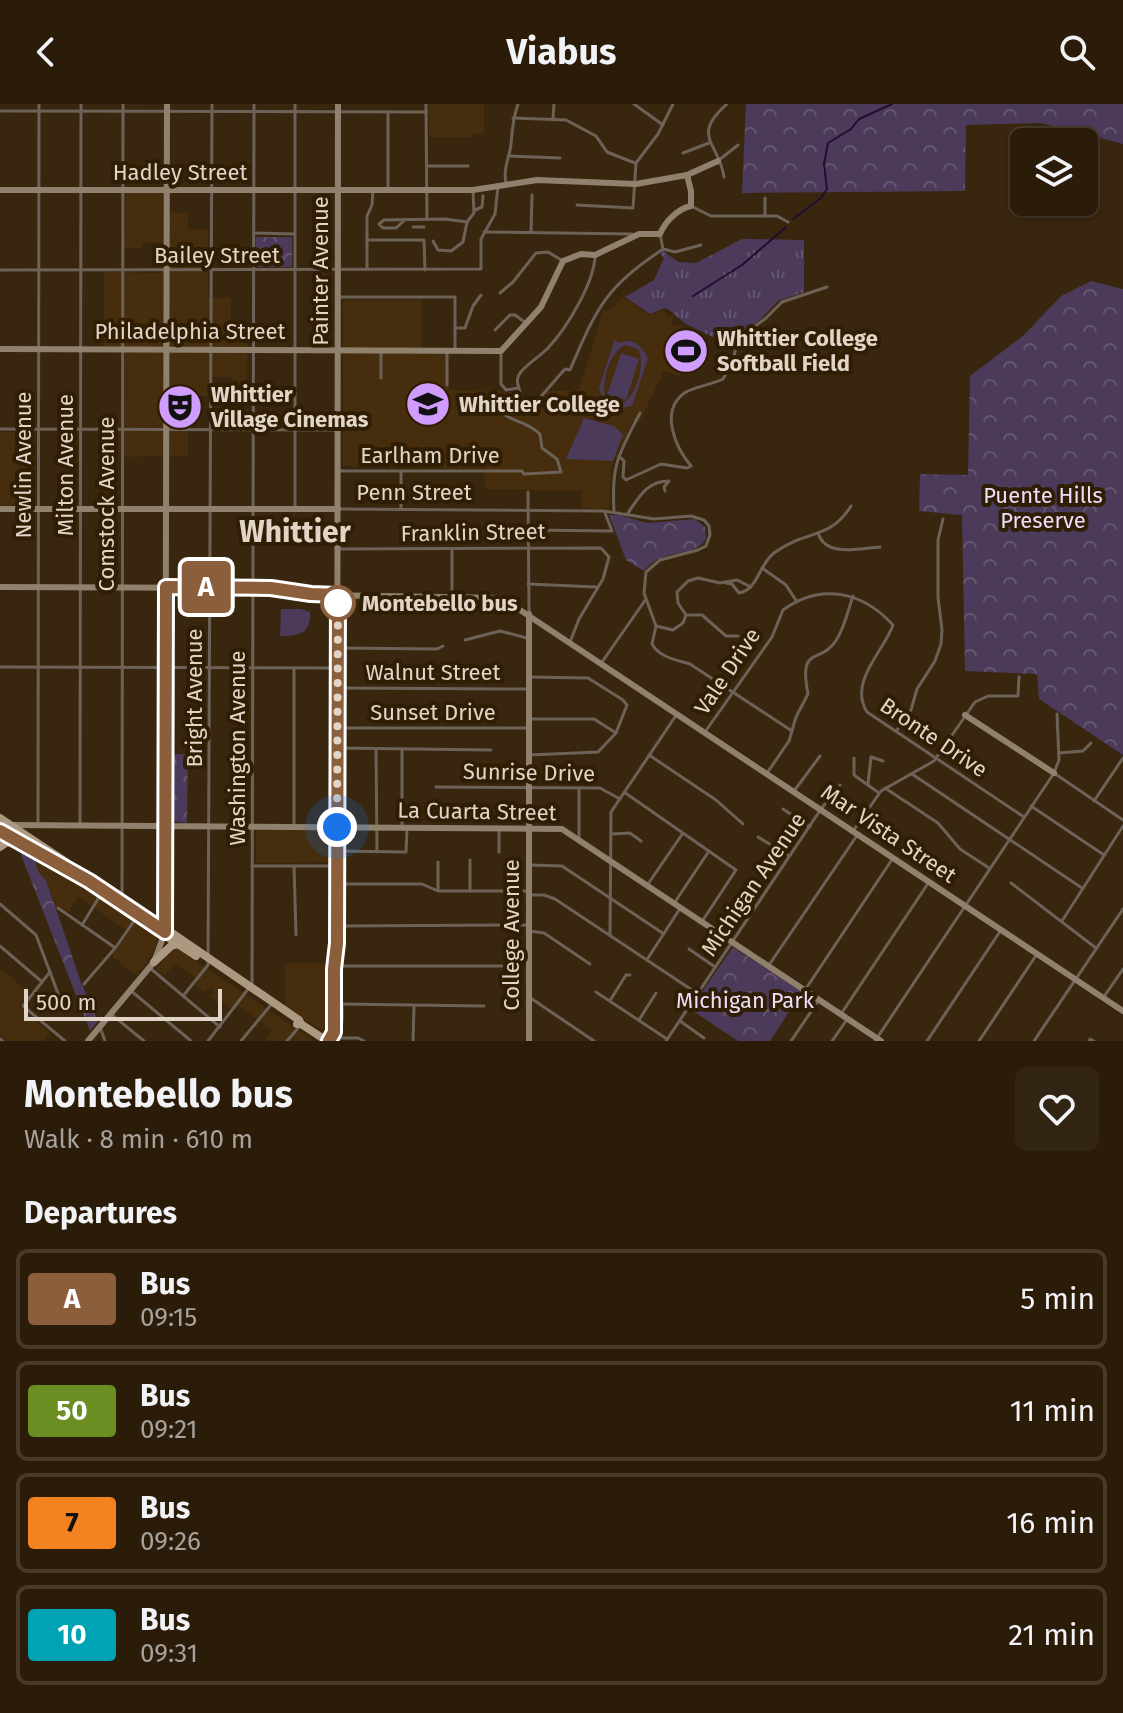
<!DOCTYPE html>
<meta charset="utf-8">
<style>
:root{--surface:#2b1c0a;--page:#332513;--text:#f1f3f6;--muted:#a6a19c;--line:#473a2b}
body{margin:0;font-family:"Fira Sans",sans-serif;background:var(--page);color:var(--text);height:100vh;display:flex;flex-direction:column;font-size:30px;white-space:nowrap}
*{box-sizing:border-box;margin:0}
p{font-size:26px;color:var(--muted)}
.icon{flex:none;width:44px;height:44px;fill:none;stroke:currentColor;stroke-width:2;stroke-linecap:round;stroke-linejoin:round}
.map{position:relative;height:937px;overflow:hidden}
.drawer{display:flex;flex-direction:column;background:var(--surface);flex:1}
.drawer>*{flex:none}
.badge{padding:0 16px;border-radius:6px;font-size:28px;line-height:52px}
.fabs{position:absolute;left:1010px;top:24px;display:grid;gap:16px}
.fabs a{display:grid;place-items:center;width:88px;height:88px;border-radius:12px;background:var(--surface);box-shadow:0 2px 6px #0004,0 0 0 2px var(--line);font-size:40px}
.scale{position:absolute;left:24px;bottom:20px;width:198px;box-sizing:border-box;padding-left:8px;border:4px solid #e1d5c7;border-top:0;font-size:22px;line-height:28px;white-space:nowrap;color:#e1d5c7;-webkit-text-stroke:6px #2f1d04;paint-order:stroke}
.you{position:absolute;width:40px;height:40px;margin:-20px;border:6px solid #fff;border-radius:50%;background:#1a73e8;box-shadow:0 0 0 12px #1a73e833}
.map>.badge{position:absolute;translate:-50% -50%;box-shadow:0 0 0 4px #fff}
h2{padding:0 24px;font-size:30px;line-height:72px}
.round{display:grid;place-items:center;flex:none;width:84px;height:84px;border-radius:12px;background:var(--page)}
.head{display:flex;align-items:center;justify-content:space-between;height:136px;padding:0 24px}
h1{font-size:38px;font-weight:700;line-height:60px}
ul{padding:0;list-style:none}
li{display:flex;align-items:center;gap:24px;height:100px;margin:0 16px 12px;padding:0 8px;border:4px solid var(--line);border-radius:12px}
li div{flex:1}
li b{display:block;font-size:30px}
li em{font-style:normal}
li .badge{min-width:88px;font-weight:700;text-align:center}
header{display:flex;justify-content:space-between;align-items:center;height:104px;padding:0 24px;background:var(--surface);font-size:36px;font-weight:700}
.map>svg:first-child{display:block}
.built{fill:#452d0d}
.grass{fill:url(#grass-tufts)}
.forest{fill:url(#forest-crowns)}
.pitch{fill:#4b3a5a;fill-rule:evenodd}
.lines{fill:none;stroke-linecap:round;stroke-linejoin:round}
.stream{stroke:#200d30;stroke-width:2}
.street{stroke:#6c6257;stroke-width:3}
.secondary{stroke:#90816f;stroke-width:6}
.primary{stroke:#ac9982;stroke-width:8}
.line-casing{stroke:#fff;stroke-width:18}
.line{stroke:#8b5e3c;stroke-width:12}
.walk{stroke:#e1d5c7;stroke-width:8;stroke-dasharray:0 14.4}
.stop-dot{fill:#fff;stroke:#8b5e3c;stroke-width:4}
.labels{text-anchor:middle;stroke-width:8;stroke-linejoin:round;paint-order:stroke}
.street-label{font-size:22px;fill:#e1d5c7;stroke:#2f1d04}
.poi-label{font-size:22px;font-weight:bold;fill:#e1d5c7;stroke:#2f1d04;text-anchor:start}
.park-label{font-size:22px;fill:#ebdef9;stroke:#2f1d04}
.stop-label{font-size:22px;font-weight:bold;fill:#e1d5c7;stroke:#2f1d04;text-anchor:start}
.district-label{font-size:30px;font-weight:bold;fill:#e1d5c7;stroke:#2f1d04}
</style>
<header><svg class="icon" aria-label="back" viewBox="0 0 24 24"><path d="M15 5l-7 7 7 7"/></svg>Viabus<svg class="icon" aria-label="search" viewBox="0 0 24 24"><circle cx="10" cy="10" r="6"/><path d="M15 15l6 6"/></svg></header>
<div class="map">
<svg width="1123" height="937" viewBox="0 0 1123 937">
<defs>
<pattern id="grass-tufts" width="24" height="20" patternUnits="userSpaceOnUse" patternTransform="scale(2)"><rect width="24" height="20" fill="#4b3a5a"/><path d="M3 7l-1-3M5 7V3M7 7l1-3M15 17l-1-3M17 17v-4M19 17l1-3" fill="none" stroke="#655670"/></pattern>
<pattern id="forest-crowns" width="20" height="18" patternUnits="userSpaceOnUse" patternTransform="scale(2)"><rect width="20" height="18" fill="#4b3a5a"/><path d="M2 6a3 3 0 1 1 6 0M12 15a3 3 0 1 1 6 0" fill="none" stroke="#655670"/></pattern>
</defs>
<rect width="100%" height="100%" fill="#39260e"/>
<g class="built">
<path d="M429 0H484V30H472L471 33H429Z"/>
<path d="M126 89H164V108L188 109V126H208V194H231V229H248L247 280H232V273H209V292H188V352L124 353 125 243 104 242V168L163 169V139L143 138 142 145 124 144Z"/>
<path d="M623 193 649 211 664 206 667 212 674 211 671 220 688 225 690 237 697 249 698 257V264L683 263 680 272 664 267 639 319 633 317 611 364 609 405 582 404V387L485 385 484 365 343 362V199L346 196H422V250H448L449 286 502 287 505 289 518 286 520 298 505 302 507 310 531 306 542 296 548 287 579 286 603 206 611 205Z"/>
<path d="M0 328H35V377H18V401H0Z"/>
<path d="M256 726H331L332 758 256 759Z"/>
<path d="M33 751 53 760 157 830V838L152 851 136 872 112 852 129 828 78 793 68 808 59 802 57 805 46 776 39 769Z"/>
<path d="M175 843 315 937H268L266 935 272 926 235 900 230 904 221 897 218 899 209 892 214 886 210 883 205 888 195 881 199 876 175 860 164 872 156 864Z"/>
<path d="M289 859H333L332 928 329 931 285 903V862Z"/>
<path d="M0 865 29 888 19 903 50 929 44 937H7L0 931Z"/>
</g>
<path class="grass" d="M742 135 804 136V188L778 197 761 215 742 229 732 242C717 234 700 228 685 219 677 214 674 208 665 204L650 210 625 193 654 176 664 154 659 148 662 146 678 158 696 159Z"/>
<g class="forest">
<path d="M746 0H1123V40L1041 19 966 21 965 87 742 89Z"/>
<rect x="256" y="133" width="36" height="30"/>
<path d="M1091 177 1123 185V651L1039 595 1037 570 965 567 962 411 919 407 920 370 968 371 970 272 1023 232 1061 192Z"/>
<path d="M609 411H619L647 419 695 415 705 423 706 435C694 455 661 443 644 467L626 456Z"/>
<path d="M171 650H188L187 719 171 717Z"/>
<path d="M24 747 27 752 28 748 33 751 39 769 46 776 81 878 98 917 90 927 21 751Z"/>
<path d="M733 843 802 888 770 937H738L690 905Z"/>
</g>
<g class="pitch">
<path d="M615 235 618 239C634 233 641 242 648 254L632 302 615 305 605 300 599 284ZM625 241 638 245C648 261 631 317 606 295 600 280 610 247 625 241Z"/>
<path d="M621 249 639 255 626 296 607 291Z"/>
<path d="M584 314 614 322 623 331 613 357 566 355Z"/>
<path d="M281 505H301L310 508C311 530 299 532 280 532Z"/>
</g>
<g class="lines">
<g class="stream">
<path d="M793 115 821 94 827 85 824 60 828 39 851 25 859 15 892 0"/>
<path d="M693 192 742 161 786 123"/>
</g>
<g class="street">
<path d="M426 0 427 115"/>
<path d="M634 0 663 21"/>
<path d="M0 7 426 8"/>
<path d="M513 14 566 16 596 32 607 48 635 59"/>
<path d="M553 15 554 0"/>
<path d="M683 49 709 39"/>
<path d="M508 52 560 54"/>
<path d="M719 56 738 41"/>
<path d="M427 62H468"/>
<path d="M724 73C719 38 690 33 727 0"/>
<path d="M506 80C503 61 509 58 511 40 512 26 513 14 518 0"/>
<path d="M388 84V8"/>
<path d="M577 101 633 104 636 59 658 30 673 0"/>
<path d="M691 102 711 112H777L788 118"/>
<path d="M475 106 482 103 483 92"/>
<path d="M765 112V94"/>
<path d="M405 116 396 124H383L379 120 384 116 445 115 467 118"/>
<path d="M467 118 474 109 473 86"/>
<path d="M413 123H424"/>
<path d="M484 128 632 130"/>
<path d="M531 128 532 91"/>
<path d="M254 129 294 130"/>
<path d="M367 136H424L425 166"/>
<path d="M433 137 438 146 451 147 463 138 467 118"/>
<path d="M663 145 675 148 701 141"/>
<path d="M595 151C595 178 566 225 548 244 539 253 527 260 520 269 514 277 520 284 521 292L503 300 504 306 530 305 565 265 570 266C597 203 605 184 663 145L660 130"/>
<path d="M367 165V112L372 101 373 86"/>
<path d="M0 166 481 165V135L495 110 498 82"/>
<path d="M500 189 513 178 536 149 548 148 563 157"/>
<path d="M338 193H455V244"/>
<path d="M455 224H465L473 202 481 191"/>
<path d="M495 226 510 211H515L526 219"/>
<path d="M381 246V274"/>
<path d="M447 246V281"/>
<path d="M501 248V280L506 286 518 284"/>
<path d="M0 325 338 326"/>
<path d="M619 352 624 357 623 373 626 376 661 360 687 364 691 362C676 344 658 306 686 288 697 282 711 281 723 275L734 255 736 239 745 229 765 215 782 198 827 183"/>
<path d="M338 367H522L524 370 561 368 557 355 542 344 540 330C525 316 514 319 501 308L499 299 502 296 506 298"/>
<path d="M528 388 529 508"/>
<path d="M295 404V0"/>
<path d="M339 405 604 407 654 415 691 412 704 416 709 422 710 431 706 442 698 446 660 456 646 468 644 489 656 522 652 540C659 553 676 556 690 560L792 627"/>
<path d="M401 405V367"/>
<path d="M614 407C611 360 619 350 640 309"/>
<path d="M628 409C639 393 647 377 669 377L664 383 665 387"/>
<path d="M528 426 612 427 605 409"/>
<path d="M818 429C826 454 860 444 880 443"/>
<path d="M338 445 601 444 609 453 603 475 579 515 570 538"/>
<path d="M762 464 786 481 797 498"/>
<path d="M726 479 732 480 739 489C758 486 759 460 774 449 806 425 829 437 851 402"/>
<path d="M528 480 596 483"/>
<path d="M452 492V445"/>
<path d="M686 511 678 499 677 488 688 477 698 474 720 479 737 476 751 483"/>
<path d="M686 511H702L726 532H738"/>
<path d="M656 522 673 526 683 519 686 511"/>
<path d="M465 536 500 527 527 534"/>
<path d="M338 544 437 545 443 542"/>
<path d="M602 558 646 495"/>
<path d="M0 563 336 564"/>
<path d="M338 584 528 585"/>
<path d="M528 615H594L616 629"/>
<path d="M337 624H529"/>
<path d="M897 626 911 606 917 585 935 557 941 540 942 526 938 493V436L943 415"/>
<path d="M705 628 772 533 783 506C821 478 863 488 893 521 884 547 848 578 867 608L1024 713"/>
<path d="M337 644 491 646"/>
<path d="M376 645 377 748"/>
<path d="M402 645V721"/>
<path d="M1059 649 1083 647 1091 639"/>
<path d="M529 651 598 648 616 629 627 601 623 596 588 574 529 573"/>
<path d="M649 651 716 696 743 720"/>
<path d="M854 654V671L879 689"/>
<path d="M767 669 789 637 796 613 808 590C798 539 821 562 837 535 845 522 848 506 853 492"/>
<path d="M1054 669 1123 716"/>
<path d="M912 670 1082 784"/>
<path d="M868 680 871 653 883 657"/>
<path d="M436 683 600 684 620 695"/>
<path d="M579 684V734"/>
<path d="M885 684 938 719 960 745 989 764"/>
<path d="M794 687 820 652"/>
<path d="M624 688 736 766 703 816"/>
<path d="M1094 697 1123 654"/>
<path d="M1031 702 1104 751"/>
<path d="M783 705 810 723"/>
<path d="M38 720 39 0"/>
<path d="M80 720 81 0"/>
<path d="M294 720V564"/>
<path d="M853 727 881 687 934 657 975 598 988 592H1018L1019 573"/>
<path d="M612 730 630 729 641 737"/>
<path d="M758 733 789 752"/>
<path d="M337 747 406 748 407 726"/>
<path d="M499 748V727"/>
<path d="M438 758V786"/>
<path d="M529 761 562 762 664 830"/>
<path d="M252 762H336"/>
<path d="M294 762 296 831"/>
<path d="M1011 779 1096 844"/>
<path d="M337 780H422L438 787H528"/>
<path d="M648 780 683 729"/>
<path d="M470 787V756"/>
<path d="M528 791H544L555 795 698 890"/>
<path d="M122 796 123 0"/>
<path d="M675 798 709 747"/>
<path d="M0 800 36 831 62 900"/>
<path d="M58 804 114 843"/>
<path d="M1062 817 1123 722"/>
<path d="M82 821 101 790"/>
<path d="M337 822 529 821"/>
<path d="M529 827 544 829 590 860"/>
<path d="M610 832 611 708 677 610"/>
<path d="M0 842 41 877"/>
<path d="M689 845 715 863"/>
<path d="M648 854 681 803"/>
<path d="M769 861 858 730"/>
<path d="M336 862H502"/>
<path d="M150 864 220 923"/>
<path d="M50 868 23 902 65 937"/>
<path d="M84 880 116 843 139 810"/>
<path d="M130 886 191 937"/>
<path d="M805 886 893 754"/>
<path d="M596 888 667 935"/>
<path d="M183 892 208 861 212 0"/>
<path d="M529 893 594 937"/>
<path d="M1103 894 1123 865"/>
<path d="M611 895 626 871H630"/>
<path d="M340 900 484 902"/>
<path d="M111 910 144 937"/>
<path d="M841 910 929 778"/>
<path d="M639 916 656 889"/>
<path d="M680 917 704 934"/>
<path d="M100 923 105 937"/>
<path d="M338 934H358L364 937"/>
<path d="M0 935 3 937"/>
<path d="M208 937 252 880 254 0"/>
<path d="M241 937 270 902"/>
<path d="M287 937 299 923"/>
<path d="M413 937 414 902"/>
<path d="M666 937 821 705 840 681"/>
<path d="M791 937 819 896"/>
<path d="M832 937 848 914"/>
<path d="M875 937 1054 669 1059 656 1057 610"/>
<path d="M927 937 1001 826"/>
<path d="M979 937 1037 850"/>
<path d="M1034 937 1123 805"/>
<path d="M1089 937 1090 935 1094 937"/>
</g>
<g class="secondary">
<path d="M0 86H473L537 76 636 80 687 71 718 57"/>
<path d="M0 245 501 247 541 203 563 157 581 150 595 151 639 130H660C665 118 677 105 691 102V87L687 71"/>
<path d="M0 405H338"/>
<path d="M0 483 264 484 318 491 502 494 1123 907"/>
<path d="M529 510V937"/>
<path d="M965 611 1054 669"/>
<path d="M12 721 562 725 881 937"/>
<path d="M336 862 338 865C338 887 345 917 336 937"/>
<path d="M88 937 154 858 165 828 167 0"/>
<path d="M329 937 334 928V865L337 839 338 0"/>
</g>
<g class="primary">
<path d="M0 714 66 758"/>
<path d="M0 727 89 777 165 828 172 829 299 916 301 920"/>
<path d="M0 743 7 738 17 740"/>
<path d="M165 828 170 835 196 852"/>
<path d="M154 858 171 842 178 840"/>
<path d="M297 920H301L327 937"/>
</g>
</g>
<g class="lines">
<g class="line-casing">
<path id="line" d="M0 727 89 777 165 828 166 483 271 484 311 490 338 491 337 839 334 865V928L329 937"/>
</g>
<use href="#line" class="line"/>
<path class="walk" d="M337 723 338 491V499"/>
</g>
<defs>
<g id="stadium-disc" transform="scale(2.3)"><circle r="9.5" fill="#d09dfe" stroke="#2f1d04"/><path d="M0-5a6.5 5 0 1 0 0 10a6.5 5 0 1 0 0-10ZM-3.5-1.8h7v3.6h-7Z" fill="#111"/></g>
<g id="university-disc" transform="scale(2.3)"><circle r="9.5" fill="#d09dfe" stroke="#2f1d04"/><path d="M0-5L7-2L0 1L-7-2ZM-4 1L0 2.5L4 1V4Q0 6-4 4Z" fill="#111"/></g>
<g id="theatre-disc" transform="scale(2.3)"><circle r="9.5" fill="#d09dfe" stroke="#2f1d04"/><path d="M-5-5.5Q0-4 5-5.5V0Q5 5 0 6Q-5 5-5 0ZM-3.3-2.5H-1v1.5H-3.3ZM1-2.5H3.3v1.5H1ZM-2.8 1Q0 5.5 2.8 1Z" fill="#111"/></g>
</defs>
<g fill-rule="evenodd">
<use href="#stadium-disc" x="686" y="247"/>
<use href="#university-disc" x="428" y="300"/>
<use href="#theatre-disc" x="180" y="303"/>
</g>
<circle class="stop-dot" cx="338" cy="499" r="16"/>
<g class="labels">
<g class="street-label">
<text x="180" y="76">Hadley Street</text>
<text x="217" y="159">Bailey Street</text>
<text transform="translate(320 167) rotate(-90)" y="8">Painter Avenue</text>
<text x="190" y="235">Philadelphia Street</text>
<text x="430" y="359">Earlham Drive</text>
<text transform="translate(23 361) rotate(-90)" y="8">Newlin Avenue</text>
<text transform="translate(65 361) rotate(-90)" y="8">Milton Avenue</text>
<text x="414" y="396">Penn Street</text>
<text transform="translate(106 400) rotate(-90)" y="8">Comstock Avenue</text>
<text transform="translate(473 428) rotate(-1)" y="8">Franklin Street</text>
<text transform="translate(727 567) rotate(-56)" y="8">Vale Drive</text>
<text x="433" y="576">Walnut Street</text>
<text transform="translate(194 594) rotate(-90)" y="8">Bright Avenue</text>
<text x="433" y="616">Sunset Drive</text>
<text transform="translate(934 633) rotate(34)" y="8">Bronte Drive</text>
<text transform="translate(237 644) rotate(-90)" y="8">Washington Avenue</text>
<text transform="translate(529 668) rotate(1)" y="8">Sunrise Drive</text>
<text transform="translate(477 707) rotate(1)" y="8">La Cuarta Street</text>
<text transform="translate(889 729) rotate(34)" y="8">Mar Vista Street</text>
<text transform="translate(753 780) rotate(-56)" y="8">Michigan Avenue</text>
<text transform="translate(511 831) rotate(-90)" y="8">College Avenue</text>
</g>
<g class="poi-label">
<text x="717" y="242">Whittier College<tspan x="717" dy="25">Softball Field</tspan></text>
<text x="211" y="298">Whittier<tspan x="211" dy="25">Village Cinemas</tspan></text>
<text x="459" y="308">Whittier College</text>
</g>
<g class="park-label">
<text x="1043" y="399">Puente Hills<tspan x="1043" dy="25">Preserve</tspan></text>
<text x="745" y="904">Michigan Park</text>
</g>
<g class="stop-label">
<text x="362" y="507">Montebello bus</text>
</g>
<g class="district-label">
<text x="295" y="438">Whittier</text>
</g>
</g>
</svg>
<div class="fabs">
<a><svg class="icon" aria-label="layers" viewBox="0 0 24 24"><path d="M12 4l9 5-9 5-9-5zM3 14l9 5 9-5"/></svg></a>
</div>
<div class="scale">500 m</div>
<div class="you" style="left:337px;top:723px"></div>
<b class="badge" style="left:206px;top:483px;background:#8b5e3c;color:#fff">A</b>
</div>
<section class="drawer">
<div class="head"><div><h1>Montebello bus</h1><p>Walk · 8 min · 610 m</p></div><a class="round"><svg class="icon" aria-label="heart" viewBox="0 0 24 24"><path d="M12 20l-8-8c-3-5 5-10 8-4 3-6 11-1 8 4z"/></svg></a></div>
<h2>Departures</h2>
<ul>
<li><span class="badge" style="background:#8b5e3c;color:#fff">A</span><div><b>Bus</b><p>09:15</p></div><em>5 min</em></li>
<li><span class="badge" style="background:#6b8e23;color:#fff">50</span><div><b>Bus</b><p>09:21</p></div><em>11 min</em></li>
<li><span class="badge" style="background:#f58220;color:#111">7</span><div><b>Bus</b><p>09:26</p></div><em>16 min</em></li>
<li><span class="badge" style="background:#00a3b4;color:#fff">10</span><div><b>Bus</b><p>09:31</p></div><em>21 min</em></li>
</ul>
</section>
